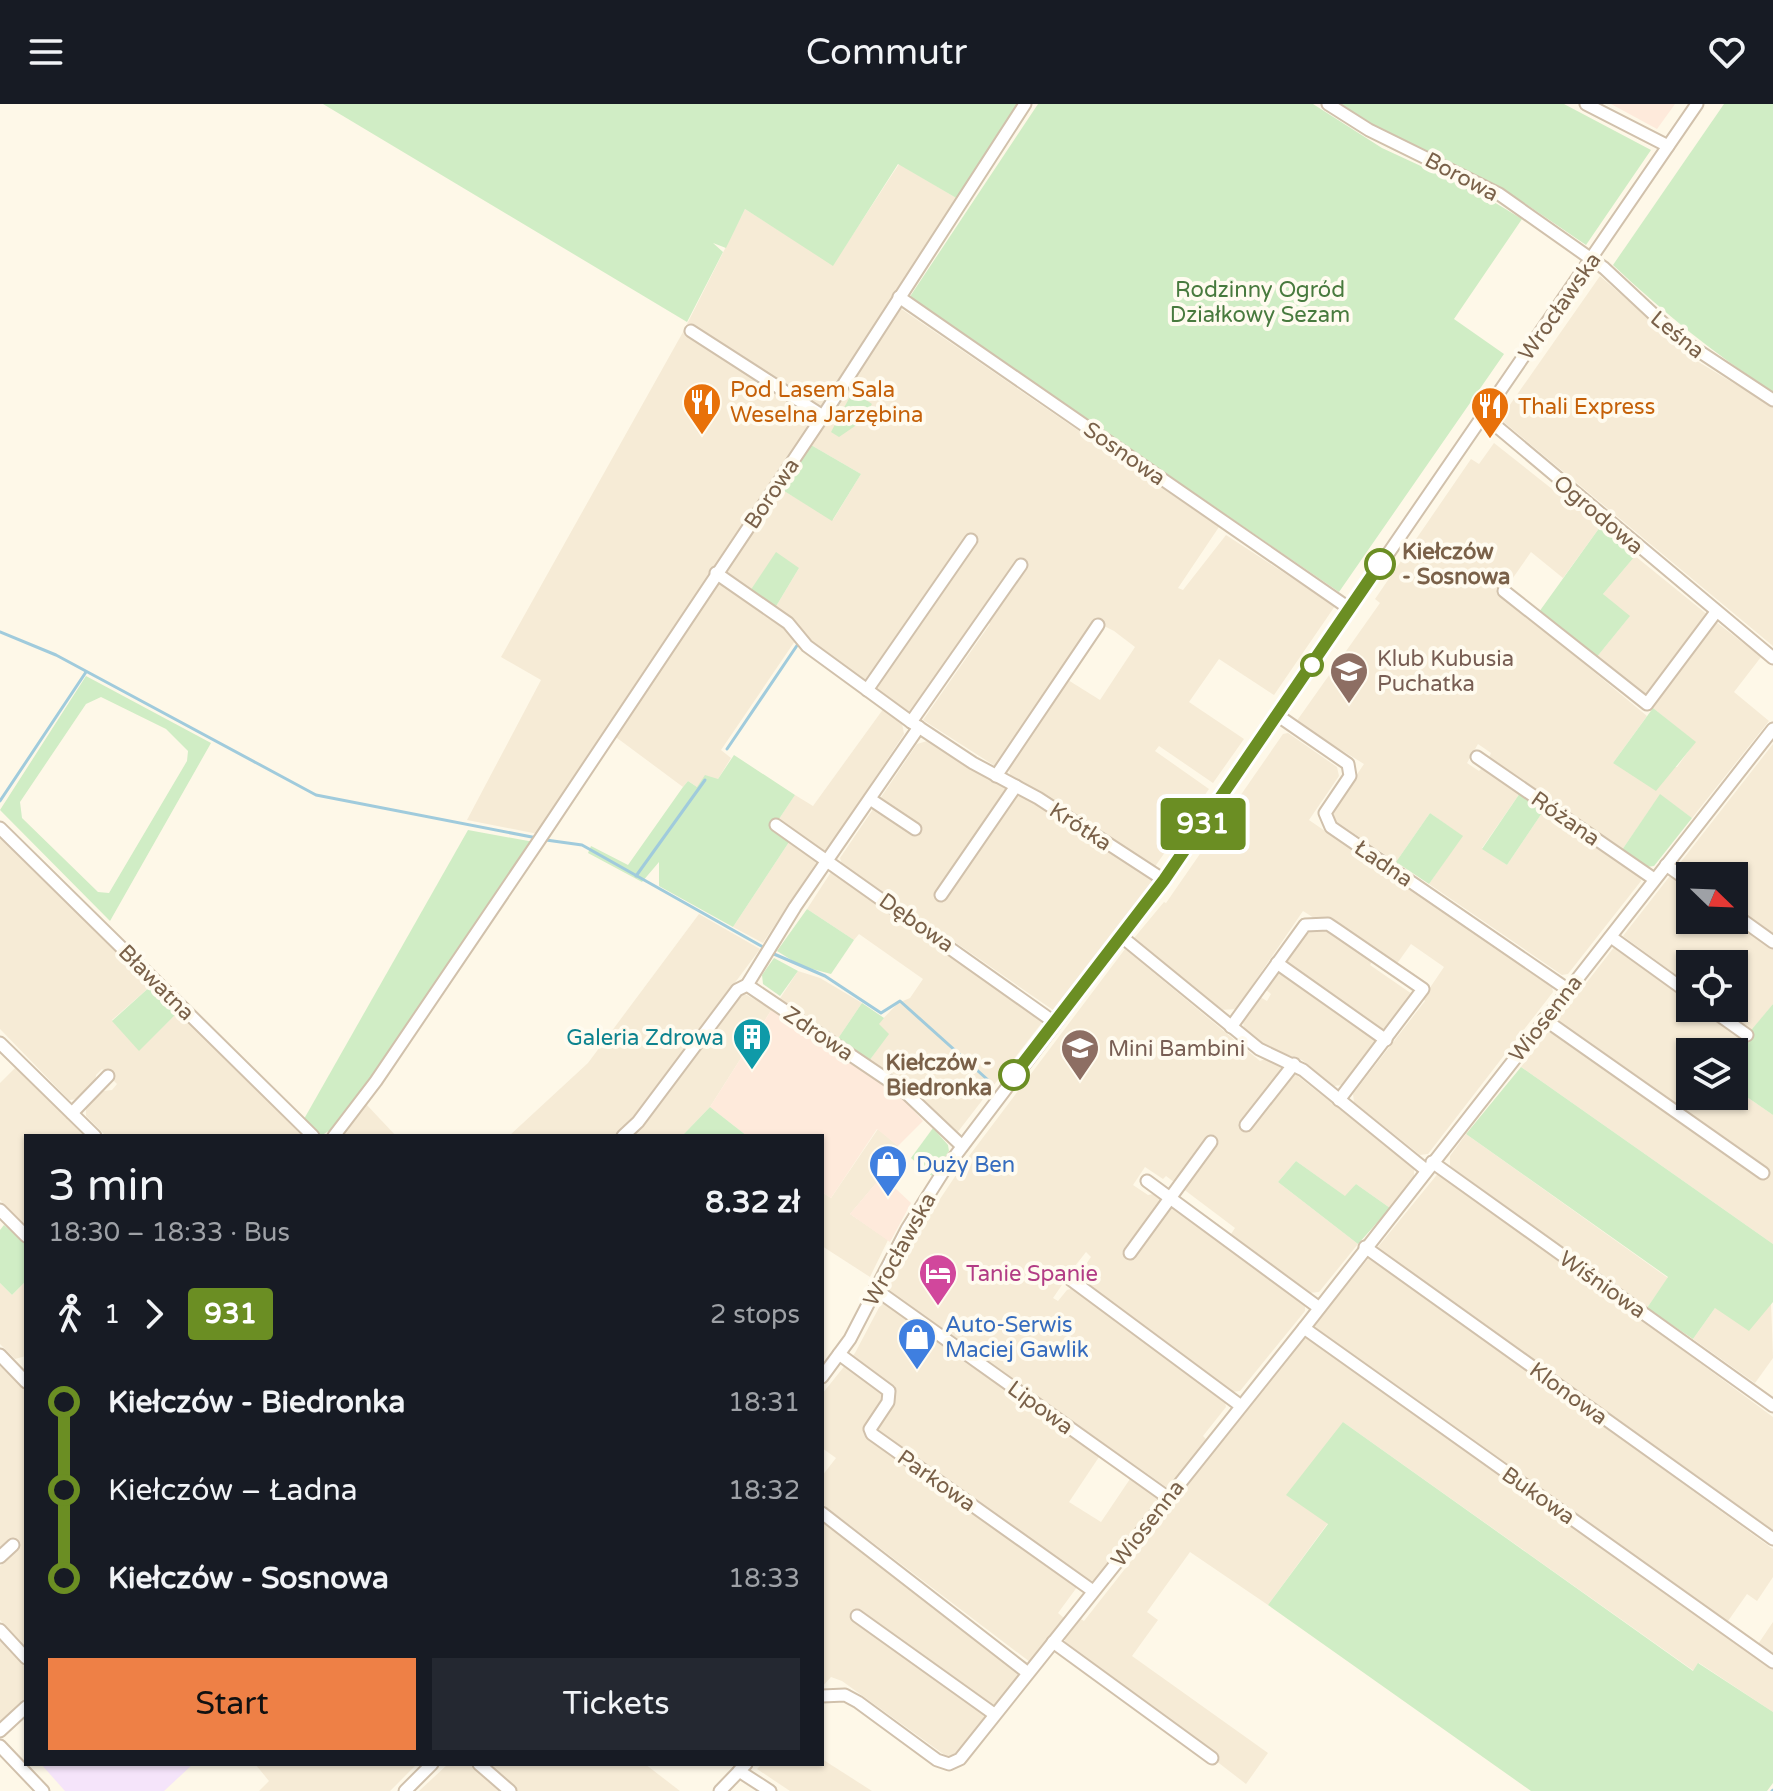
<!DOCTYPE html>
<meta charset="utf-8">
<style>
:root{--surface:#171b24;--page:#242831;--text:#f1f3f6;--muted:#9ea1a6;--accent:#ee8046}
body{margin:0;font-family:"Varela Round",sans-serif;background:var(--page);color:var(--text);height:100vh;display:flex;flex-direction:column;font-size:30px;white-space:nowrap}
*{box-sizing:border-box;margin:0}
p{font-size:26px;color:var(--muted)}
.icon{flex:none;width:44px;height:44px;fill:none;stroke:currentColor;stroke-width:2;stroke-linecap:round;stroke-linejoin:round}
.map{position:relative;flex:1;overflow:hidden}
.details{position:absolute;left:24px;top:1030px;width:800px;height:632px;display:flex;flex-direction:column;background:var(--surface);border-radius:0px;box-shadow:0 2px 6px #0004}
.details>*{flex:none}
.badge{padding:0 16px;border-radius:6px;font-size:28px;line-height:52px}
.needle{width:52px;rotate:113deg}
.controls{position:absolute;left:1676px;top:758px;display:grid;gap:16px}
.controls a{display:grid;place-items:center;width:72px;height:72px;border-radius:0px;background:var(--surface);box-shadow:0 2px 6px #0004;font-size:40px}
.map>.badge{position:absolute;translate:-50% -50%;box-shadow:0 0 0 4px #fff}
.legs{display:flex;align-items:center;gap:12px;height:88px;padding:0 24px;font-size:26px}
.legs p{margin-inline-start:auto}
.summary{display:flex;align-items:center;justify-content:space-between;height:136px;padding:0 24px}
h1{font-size:44px;font-weight:600;line-height:60px}
.cta{display:flex;gap:16px;margin-top:auto;padding:16px 24px}
.cta a{flex:1;height:92px;border-radius:0px;background:var(--accent);color:#111;font-size:32px;font-weight:600;line-height:92px;text-align:center}
.cta a+a{background:var(--page);color:var(--text)}
ul{padding:0 24px;list-style:none}
li{display:flex;align-items:center;gap:28px;height:88px;font-size:30px}
li i{display:grid;place-items:center;width:12px;height:100%;margin:0 10px;background:currentColor}
li i::after{content:'';width:20px;height:20px;margin:-10px;border:6px solid;border-radius:50%;background:var(--surface)}
li p{margin-inline-start:auto}
li:first-child i{background:linear-gradient(#0000 50%,currentColor 0)}
li:last-child i{background:linear-gradient(currentColor 50%,#0000 0)}
header{display:flex;justify-content:space-between;align-items:center;height:104px;padding:0 24px;background:var(--surface);font-size:36px;font-weight:600}
.map>svg:first-child{display:block}
.residential{fill:#f6ebd6;fill-rule:evenodd}
.commercial{fill:#feeadb}
.education{fill:#f5e4fa}
.green{fill:#d0edc5;fill-rule:evenodd}
.lines{fill:none;stroke-linecap:round;stroke-linejoin:round}
.stream{stroke:#a0cbdc;stroke-width:3}
.minor-casing{stroke:#d1c1ac;stroke-width:15}
.minor{stroke:#fff;stroke-width:11}
.line-1-casing{stroke:#fff;stroke-width:18}
.line-1{stroke:#6b8e23;stroke-width:12}
.stop-1-dot{fill:#fff;stroke:#6b8e23;stroke-width:4}
.labels{text-anchor:middle;stroke-width:8;stroke-linejoin:round;paint-order:stroke}
.street-label{font-size:22px;fill:#7a6149;stroke:#fffbef}
.park-label{font-size:22px;fill:#487a3e;stroke:#fffbef}
.food-label{font-size:22px;fill:#c56008;stroke:#fffbef;text-anchor:start}
.stop-label{font-size:22px;font-weight:bold;fill:#7a6149;stroke:#fffbef;text-anchor:start}
.education-label{font-size:22px;fill:#785e54;stroke:#fffbef;text-anchor:start}
.culture-label{font-size:22px;fill:#0d838f;stroke:#fffbef;text-anchor:end}
.shop-label{font-size:22px;fill:#366cbe;stroke:#fffbef;text-anchor:start}
.hotel-label{font-size:22px;fill:#b23c85;stroke:#fffbef;text-anchor:start}
</style>
<header><svg class="icon" aria-label="menu" viewBox="0 0 24 24"><path d="M4 6h16M4 12h16M4 18h16"/></svg>Commutr<svg class="icon" aria-label="heart" viewBox="0 0 24 24"><path d="M12 20l-8-8c-3-5 5-10 8-4 3-6 11-1 8 4z"/></svg></header>
<div class="map">
<svg width="1773" height="1687" viewBox="0 0 1773 1687">
<rect width="100%" height="100%" fill="#fef8e8"/>
<g class="residential">
<path d="M899 60 958 95 839 276 538 730 467 716 541 576 501 553 683 228 745 105 833 161Z"/>
<path d="M1600 172 1697 257 1773 303V542L1500 315Z"/>
<path d="M900 204 1219 423 1178 484 1183 486 1226 431 1335 502 1274 591 1219 555 1189 598 1244 635 1213 679 1159 642 1155 647 1209 685 1154 764 1010 671 1009 663 1068 576 1100 596 1135 543 1114 527 1094 517 995 662 923 616 990 520 981 511 910 613 809 538 775 504 799 464 750 487 726 471 781 385 833 416 861 370 811 341Z"/>
<path d="M1494 339 1600 423 1563 474 1531 448 1501 491 1647 612 1613 659 1677 663 1695 638 1653 604 1715 517 1761 553 1734 588 1769 617 1692 714 1660 691 1622 746 1489 654 1491 649 1478 640 1467 659 1479 667 1482 664 1520 689 1482 744 1507 761 1544 706 1640 771 1641 777 1568 870 1562 871 1429 780 1462 732 1430 709 1396 758 1334 716 1333 706 1364 660 1296 618 1380 499 1375 495 1471 355 1479 360Z"/>
<path d="M1635 452 1709 512 1645 594 1596 554 1629 513 1603 490Z"/>
<path d="M717 475 788 525 795 537 721 646 731 654 718 675 697 683 688 677 683 683 613 631Z"/>
<path d="M884 604 902 619 904 630 827 746 821 747 777 718 795 691 813 702Z"/>
<path d="M1288 629 1337 663 1339 672 1309 716 1552 883 1553 888 1428 1050 1420 1051 1354 998 1353 990 1425 897 1423 894 1444 863 1411 840 1396 861 1329 815 1314 814 1303 807 1236 905 1221 906 1134 834 1164 798 1166 799 1283 630Z"/>
<path d="M927 637 1008 685 1047 702 1156 774 1053 906 842 760 840 754 917 640Z"/>
<path d="M1773 640V900L1752 926 1722 904H1734V860H1690V881L1623 832ZM1690 772H1734V816H1690Z"/>
<path d="M0 729 153 880 112 916 139 946 179 907 306 1032H106L86 1012V1003L103 987 112 986 117 980 102 965 96 971 95 980 80 995 69 996 0 925Z"/>
<path d="M791 735 814 751 816 759 763 839 733 823Z"/>
<path d="M833 765 1044 916 957 1029 906 982 869 957 888 930 878 920 898 899 910 894 923 875 859 830 854 836 807 805Z"/>
<path d="M699 810 760 845 635 1013 615 1032H509L588 959Z"/>
<path d="M1328 825 1373 856 1370 861 1412 890 1342 981 1334 982 1302 956 1267 943 1244 925 1243 918 1260 893 1267 897 1271 890 1265 885 1306 826Z"/>
<path d="M1615 842 1690 897V904H1700L1743 935 1733 948H1690V992H1734V984L1773 1011V1140L1521 963Z"/>
<path d="M1125 845 1260 957 1268 954 1285 962 1414 1064V1073L1390 1104 1356 1080 1346 1093 1296 1057 1278 1078 1358 1140 1319 1188 1309 1189 1231 1130 1235 1124 1166 1072 1163 1075 1145 1063 1133 1081 1148 1091 1153 1090 1305 1201V1207L1240 1287 1232 1288 1080 1176V1169L1091 1153 1086 1148 1075 1162 1053 1194 1058 1197 1067 1186 1074 1184 1225 1298 1226 1303 1203 1332 1206 1335 1169 1385 887 1187 912 1137 966 1056Z"/>
<path d="M798 867 820 874 862 899 837 936 779 896Z"/>
<path d="M745 890 772 905 710 1003 682 1032H630L737 891Z"/>
<path d="M16 963 85 1032H26V1123L0 1096V979Z"/>
<path d="M365 999 396 1032H343Z"/>
<path d="M878 1025 898 1042 879 1069 882 1072 850 1110 888 1136 870 1173 822 1142V1088L831 1094Z"/>
<path d="M1466 1030 1668 1174 1647 1204 1450 1062V1052Z"/>
<path d="M1440 1067 1773 1313V1426L1508 1237 1501 1248 1773 1445V1473L1757 1497 1747 1490 1721 1527 1752 1549 1773 1518V1608L1699 1559 1694 1567 1343 1318 1328 1419 1268 1501 1190 1448 1147 1508 1158 1516 1132 1552 1268 1649 1246 1680 1066 1541 1064 1533 1079 1514 1084 1517 1157 1424 1217 1340Z"/>
<path d="M26 1177V1252L15 1255 0 1240V1179L12 1191Z"/>
<path d="M883 1196 956 1248 957 1253 1101 1350 1069 1398 1101 1418 1132 1372 1161 1393 1094 1477 1083 1475 1058 1509 1064 1514 1030 1558 822 1400V1372L836 1354 822 1344V1290L855 1249Z"/>
<path d="M1771 1197 1773 1254 1755 1279 1693 1235 1715 1204Z"/>
<path d="M0 1259 26 1285V1546L0 1516V1462L19 1443 11 1435 0 1446Z"/>
<path d="M822 1416 1020 1571 954 1654 946 1652 842 1577 831 1573 822 1583Z"/>
<path d="M0 1535 26 1564V1598L0 1624Z"/>
<path d="M822 1655 872 1687H790L757 1665 762 1660H822Z"/>
<path d="M417 1660 390 1687H259L269 1677 256 1661Z"/>
<path d="M448 1660H645L680 1687H419Z"/>
</g>
<g class="commercial">
<path d="M1611 0H1675L1657 25Z"/>
<path d="M772 905 897 988 923 1017 898 1042 877 1025 831 1094 822 1088V1032H747L710 1003Z"/>
<path d="M882 1072 911 1099 890 1138 850 1110Z"/>
</g>
<path class="education" d="M41 1660H193L164 1687H65Z"/>
<g class="green">
<path d="M323 0H1019L958 95 898 60 833 162 745 105 726 144 713 139 723 148 687 218Z"/>
<path d="M1038 0H1313L1382 44 1479 89 1522 115 1454 215 1504 250 1339 488 909 194Z"/>
<path d="M1339 0H1564L1651 46 1586 141 1508 88 1368 19Z"/>
<path d="M1724 0H1773V288C1714 250 1663 208 1613 161Z"/>
<path d="M853 287 872 300 858 320 839 333 831 328Z"/>
<path d="M811 341 861 370 832 417 781 385Z"/>
<path d="M1600 423 1635 452 1603 490 1630 512 1596 554 1539 508Z"/>
<path d="M776 448 799 464 775 504 750 487Z"/>
<path d="M86 572 211 639 110 817 0 706ZM101 593 166 625 188 647 187 657 109 789 98 788 22 714 20 698 86 600Z"/>
<path d="M1653 604 1696 638 1656 687 1613 659Z"/>
<path d="M734 651 795 691 773 724 791 735 733 823 659 782V758L642 778 588 749 591 742 628 761 683 683 688 677 697 683 705 671 718 675Z"/>
<path d="M1520 689 1544 706 1507 761 1482 745Z"/>
<path d="M1660 690 1692 714 1654 762 1647 763 1622 746Z"/>
<path d="M1430 709 1463 732 1429 780 1396 758Z"/>
<path d="M468 726 534 738 342 1018 321 1032 304 1015Z"/>
<path d="M807 805 854 836 831 870 801 862 777 847Z"/>
<path d="M774 854 798 867 780 892 763 880 762 871Z"/>
<path d="M153 880 179 907 139 947 112 917Z"/>
<path d="M862 899 884 914 879 920 889 930 869 957 837 936Z"/>
<path d="M1773 900V1011L1734 984 1733 948Z"/>
<path d="M1521 963 1773 1140V1198L1749 1227 1715 1204 1693 1235 1647 1204 1668 1173 1466 1030Z"/>
<path d="M710 1003 747 1032H682Z"/>
<path d="M933 1024 948 1041 949 1047 932 1072 911 1054Z"/>
<path d="M1296 1057 1345 1092 1356 1080 1390 1104 1358 1140 1278 1078Z"/>
<path d="M4 1121 26 1140V1177L12 1191 0 1179V1126Z"/>
<path d="M1343 1318 1693 1567 1698 1559 1773 1608V1679L1767 1687H1531L1268 1501 1328 1420 1286 1391Z"/>
</g>
<g class="lines">
<g class="stream">
<path d="M0 528 56 551 316 691 537 734"/>
<path d="M727 645 798 540"/>
<path d="M0 697 86 568"/>
<path d="M546 736 582 741 763 843"/>
<path d="M636 772 705 676"/>
<path d="M774 850 825 872 881 909 900 897 988 976"/>
<path d="M1772 1687 1773 1686"/>
</g>
<g class="minor-casing">
<g id="minor">
<path d="M1328 0 1369 26 1499 90 1604 164 1679 234 1773 296"/>
<path d="M1586 0 1668 42"/>
<path d="M899 193 1350 505"/>
<path d="M691 227 823 312"/>
<path d="M1483 311 1773 554"/>
<path d="M716 469 788 519 807 542 911 618 973 659 1038 694 1164 776"/>
<path d="M1504 487 1647 600 1716 508"/>
<path d="M867 586 971 436"/>
<path d="M1277 611 1348 660 1350 672 1325 709 1331 723 1567 885"/>
<path d="M911 618 1021 461"/>
<path d="M1477 653 1654 775"/>
<path d="M996 672 1098 521"/>
<path d="M870 695 915 725"/>
<path d="M776 721 1054 918"/>
<path d="M0 724 313 1032"/>
<path d="M1666 761 1690 778"/>
<path d="M941 791 1016 682"/>
<path d="M1734 810 1773 838"/>
<path d="M1122 833 1259 945 1303 966 1426 1066"/>
<path d="M1611 833 1690 890"/>
<path d="M1277 859 1386 936"/>
<path d="M747 881 904 987 962 1042"/>
<path d="M1709 904 1747 931"/>
<path d="M1544 915 1763 1069"/>
<path d="M1231 923 1305 821 1328 820 1337 826 1423 885 1339 996"/>
<path d="M0 939 95 1032"/>
<path d="M72 1009 108 972"/>
<path d="M1246 1021 1294 960"/>
<path d="M334 1032 376 977 540 735 823 312 1025 0"/>
<path d="M623 1032 638 1018 737 886 747 881 795 803 919 623"/>
<path d="M1432 1058 1773 1302"/>
<path d="M1147 1077 1318 1203"/>
<path d="M0 1106 26 1132"/>
<path d="M1365 1143 1773 1435"/>
<path d="M1130 1149 1211 1038"/>
<path d="M1070 1175 1241 1302"/>
<path d="M875 1185 1167 1393"/>
<path d="M1304 1224 1773 1558"/>
<path d="M839 1250 889 1287 888 1298 870 1325 872 1330 1093 1487"/>
<path d="M0 1251 26 1278"/>
<path d="M822 1273 850 1235 907 1125 943 1068 1164 776 1697 0"/>
<path d="M822 1409 1028 1569"/>
<path d="M0 1453 13 1441"/>
<path d="M857 1512 994 1610"/>
<path d="M0 1526 26 1554"/>
<path d="M1053 1538 1212 1654"/>
<path d="M822 1592 845 1591 858 1598 937 1656 949 1660 960 1655 1304 1224 1773 625"/>
<path d="M0 1627 26 1603"/>
<path d="M0 1642 43 1687"/>
<path d="M479 1660 510 1687"/>
<path d="M739 1667 770 1687"/>
<path d="M405 1687 432 1660"/>
<path d="M720 1687 746 1660"/>
</g>
</g>
<use href="#minor" class="minor"/>
</g>
<g class="lines">
<g class="line-1-casing">
<path id="line-1" d="M1014 971 1164 776 1380 460"/>
</g>
<use href="#line-1" class="line-1"/>
</g>
<defs>
<g id="restaurant-pin" transform="scale(2)"><path d="M0 17L-7.5 6A9.5 9.5 0 1 1 7.5 6Z" fill="#e8710a" stroke="#fffbef"/><path d="M-5-6h1v4h1v-4h1v4h1v-4h1v5L-1.5 .5V6h-2V.5L-5-1ZM5-6V6H3V1.5H1.5Q1.5-4 5-6Z" fill="#fff"/></g>
<g id="school-pin" transform="scale(2)"><path d="M0 17L-7.5 6A9.5 9.5 0 1 1 7.5 6Z" fill="#8d6e63" stroke="#fffbef"/><path d="M0-5L7-2L0 1L-7-2ZM-4 1L0 2.5L4 1V4Q0 6-4 4Z" fill="#fff"/></g>
<g id="building-pin" transform="scale(2)"><path d="M0 17L-7.5 6A9.5 9.5 0 1 1 7.5 6Z" fill="#0f9aa8" stroke="#fffbef"/><path d="M-4-6H4V6H1V3H-1V6H-4ZM-2.5-4.3h1.7v1.8h-1.7ZM.8-4.3h1.7v1.8H.8ZM-2.5-1h1.7V.8h-1.7ZM.8-1h1.7V.8H.8Z" fill="#fff"/></g>
<g id="shop-pin" transform="scale(2)"><path d="M0 17L-7.5 6A9.5 9.5 0 1 1 7.5 6Z" fill="#3f7fe0" stroke="#fffbef"/><path d="M-5-2.5h2.3a2.7 3.5 0 0 1 5.4 0H5L5.5 6h-11ZM-1.5-2.5h3a1.5 2.3 0 0 0-3 0Z" fill="#fff"/></g>
<g id="hotel-pin" transform="scale(2)"><path d="M0 17L-7.5 6A9.5 9.5 0 1 1 7.5 6Z" fill="#d1479c" stroke="#fffbef"/><path d="M-6-4.5h1.5V1H6V5H4.5V3h-9V5H-6ZM-4 0a1.8 1.8 0 1 1 3.6 0ZM.5 0V-2.5h3Q6-2.5 6 0Z" fill="#fff"/></g>
</defs>
<g fill-rule="evenodd">
<use href="#restaurant-pin" x="702" y="298"/>
<use href="#restaurant-pin" x="1490" y="302"/>
<use href="#school-pin" x="1349" y="567"/>
<use href="#building-pin" x="752" y="933"/>
<use href="#school-pin" x="1080" y="944"/>
<use href="#shop-pin" x="888" y="1060"/>
<use href="#hotel-pin" x="938" y="1169"/>
<use href="#shop-pin" x="917" y="1233"/>
</g>
<g class="stop-1-dot">
<circle cx="1380" cy="460" r="14"/>
<circle cx="1312" cy="561" r="10"/>
<circle cx="1014" cy="971" r="14"/>
</g>
<g class="labels">
<g class="street-label">
<text transform="translate(1462 72) rotate(28)" y="8">Borowa</text>
<text transform="translate(1559 202) rotate(-55)" y="8">Wrocławska</text>
<text transform="translate(1678 230) rotate(39)" y="8">Leśna</text>
<text transform="translate(1125 349) rotate(35)" y="8">Sosnowa</text>
<text transform="translate(771 389) rotate(-56)" y="8">Borowa</text>
<text transform="translate(1599 410) rotate(40)" y="8">Ogrodowa</text>
<text transform="translate(1566 714) rotate(35)" y="8">Różana</text>
<text transform="translate(1081 722) rotate(33)" y="8">Krótka</text>
<text transform="translate(1384 759) rotate(34)" y="8">Ładna</text>
<text transform="translate(917 818) rotate(35)" y="8">Dębowa</text>
<text transform="translate(157 878) rotate(45)" y="8">Bławatna</text>
<text transform="translate(1545 914) rotate(-52)" y="8">Wiosenna</text>
<text transform="translate(819 929) rotate(34)" y="8">Zdrowa</text>
<text transform="translate(899 1145) rotate(-61)" y="8">Wrocławska</text>
<text transform="translate(1603 1180) rotate(35)" y="8">Wiśniowa</text>
<text transform="translate(1569 1289) rotate(36)" y="8">Klonowa</text>
<text transform="translate(1041 1303) rotate(36)" y="8">Lipowa</text>
<text transform="translate(937 1376) rotate(35)" y="8">Parkowa</text>
<text transform="translate(1539 1391) rotate(35)" y="8">Bukowa</text>
<text transform="translate(1147 1419) rotate(-52)" y="8">Wiosenna</text>
</g>
<g class="park-label">
<text x="1260" y="193">Rodzinny Ogród<tspan x="1260" dy="25">Działkowy Sezam</tspan></text>
</g>
<g class="food-label">
<text x="730" y="293">Pod Lasem Sala<tspan x="730" dy="25">Weselna Jarzębina</tspan></text>
<text x="1518" y="310">Thali Express</text>
</g>
<g class="stop-label">
<text x="1402" y="455">Kiełczów<tspan x="1402" dy="25">- Sosnowa</tspan></text>
<text x="992" y="966" text-anchor="end">Kiełczów -<tspan x="992" dy="25">Biedronka</tspan></text>
</g>
<g class="education-label">
<text x="1377" y="562">Klub Kubusia<tspan x="1377" dy="25">Puchatka</tspan></text>
<text x="1108" y="952">Mini Bambini</text>
</g>
<g class="culture-label">
<text x="724" y="941">Galeria Zdrowa</text>
</g>
<g class="shop-label">
<text x="916" y="1068">Duży Ben</text>
<text x="945" y="1228">Auto-Serwis<tspan x="945" dy="25">Maciej Gawlik</tspan></text>
</g>
<g class="hotel-label">
<text x="966" y="1177">Tanie Spanie</text>
</g>
</g>
</svg>
<div class="controls">
<a><svg class="needle" viewBox="-14 -14 28 28"><path d="M0-13l5 13h-10z" fill="#e53935"/><path d="M0 13l5-13h-10z" fill="#9ea1a6"/></svg></a>
<a><svg class="icon" aria-label="locate" viewBox="0 0 24 24"><circle cx="12" cy="12" r="6"/><path d="M12 2v4M12 18v4M2 12h4M18 12h4"/></svg></a>
<a><svg class="icon" aria-label="layers" viewBox="0 0 24 24"><path d="M12 4l9 5-9 5-9-5zM3 14l9 5 9-5"/></svg></a>
</div>
<b class="badge" style="left:1203px;top:720px;background:#6b8e23;color:#fff">931</b>
<section class="details">
<div class="summary"><div><h1>3 min</h1><p>18:30 – 18:33 · Bus</p></div><b>8.32 zł</b></div>
<div class="legs"><svg class="icon" aria-label="walk" viewBox="0 0 24 24"><circle cx="13" cy="4" r="2"/><path d="M13 8l-2 6 4 7M11 14l-3 7M7 12l3-4h3l4 4"/></svg>1<svg class="icon" aria-label="forward" viewBox="0 0 24 24"><path d="M9 5l7 7-7 7"/></svg><b class="badge" style="background:#6b8e23;color:#fff">931</b><p>2 stops</p></div>
<ul>
<li><i style="color:#6b8e23"></i><b>Kiełczów - Biedronka</b><p>18:31</p></li>
<li><i style="color:#6b8e23"></i><span>Kiełczów – Ładna</span><p>18:32</p></li>
<li><i style="color:#6b8e23"></i><b>Kiełczów - Sosnowa</b><p>18:33</p></li>
</ul>
<div class="cta"><a>Start</a><a>Tickets</a></div>
</section>
</div>
